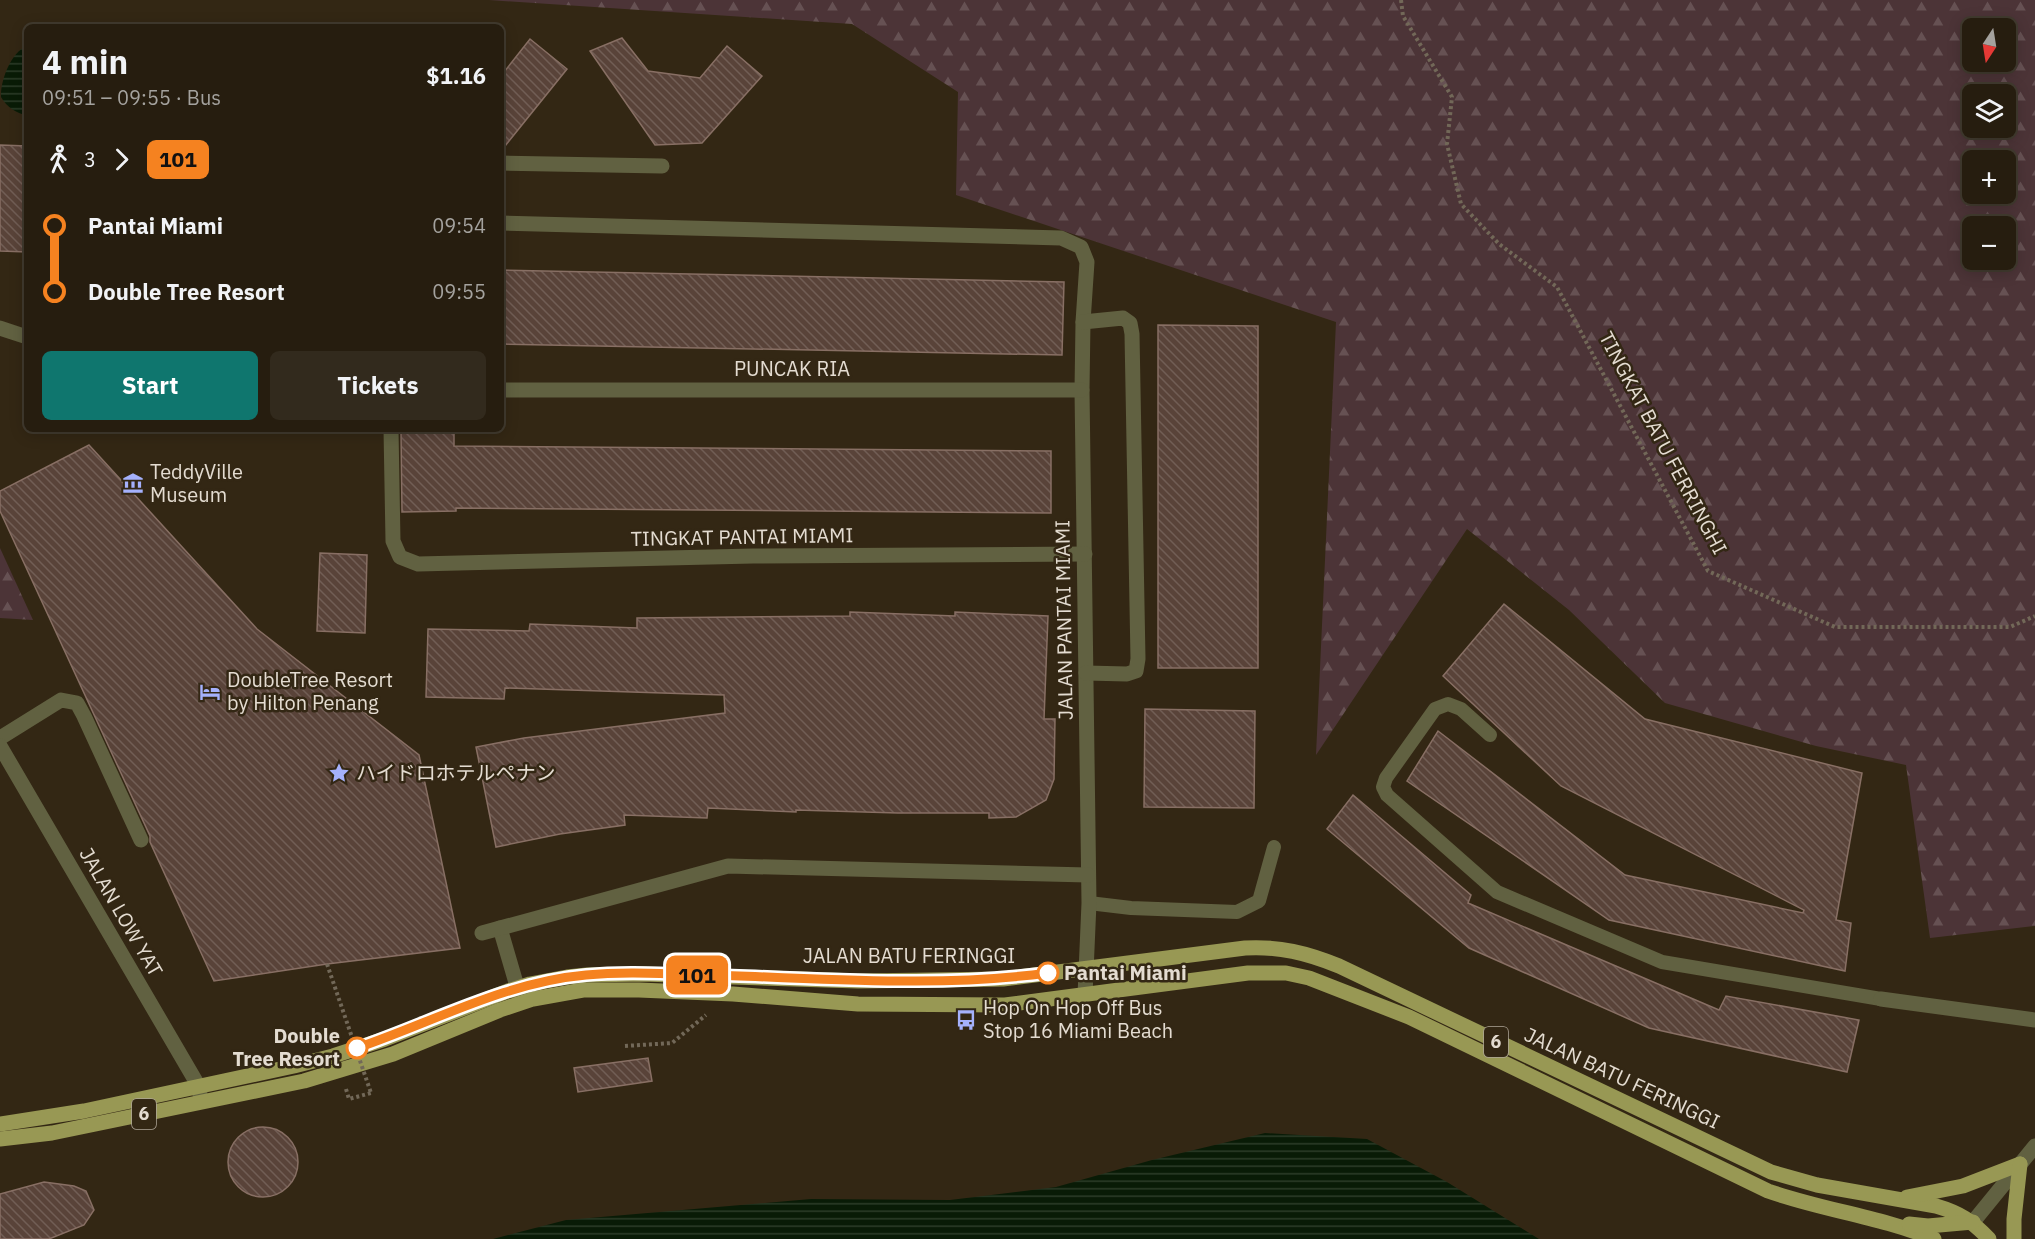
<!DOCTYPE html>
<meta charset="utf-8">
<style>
:root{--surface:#261d0f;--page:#322a1d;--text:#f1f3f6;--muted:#a4a29e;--line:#423b2f;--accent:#0f766e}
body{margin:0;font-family:"IBM Plex Sans","Noto Sans JP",sans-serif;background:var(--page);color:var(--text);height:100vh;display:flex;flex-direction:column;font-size:22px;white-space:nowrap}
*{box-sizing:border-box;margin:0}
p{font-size:20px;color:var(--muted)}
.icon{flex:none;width:33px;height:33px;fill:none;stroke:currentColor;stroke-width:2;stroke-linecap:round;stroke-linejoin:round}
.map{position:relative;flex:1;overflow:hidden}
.side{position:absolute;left:24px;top:24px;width:480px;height:408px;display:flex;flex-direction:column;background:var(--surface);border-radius:9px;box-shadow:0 3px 15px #0003,0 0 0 2px var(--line)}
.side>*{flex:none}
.badge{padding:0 12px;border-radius:9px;font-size:21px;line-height:39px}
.needle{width:39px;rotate:192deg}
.controls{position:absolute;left:1962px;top:18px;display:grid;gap:12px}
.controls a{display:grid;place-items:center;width:54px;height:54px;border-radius:9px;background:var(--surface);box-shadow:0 3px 15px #0003,0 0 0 2px var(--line);font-size:30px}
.map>.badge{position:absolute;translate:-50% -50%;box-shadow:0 0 0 3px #fff}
.legs{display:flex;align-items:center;gap:9px;height:66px;padding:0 18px;font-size:20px}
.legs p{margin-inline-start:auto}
.head{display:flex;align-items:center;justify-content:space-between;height:102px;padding:0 18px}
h1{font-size:33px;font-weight:700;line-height:45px}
.action{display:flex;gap:12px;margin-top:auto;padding:12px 18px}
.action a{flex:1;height:69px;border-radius:9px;background:var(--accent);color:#fff;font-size:24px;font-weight:700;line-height:69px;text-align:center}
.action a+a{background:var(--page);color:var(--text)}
ul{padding:0 18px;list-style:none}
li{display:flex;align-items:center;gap:21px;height:66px;font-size:22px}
li i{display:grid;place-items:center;width:9px;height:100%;margin:0 8px;background:currentColor}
li i::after{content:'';width:15px;height:15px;margin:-8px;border:4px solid;border-radius:50%;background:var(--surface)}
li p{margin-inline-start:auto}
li:first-child i{background:linear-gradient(#0000 50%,currentColor 0)}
li:last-child i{background:linear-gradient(currentColor 50%,#0000 0)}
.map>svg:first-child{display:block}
.forest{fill:url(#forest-firs);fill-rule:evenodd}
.water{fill:url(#water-rules)}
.building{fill:url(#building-back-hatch);stroke:#886f64;stroke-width:1.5}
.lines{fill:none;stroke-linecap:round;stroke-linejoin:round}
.path{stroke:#726858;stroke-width:4;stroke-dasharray:3 3;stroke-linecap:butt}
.lane{stroke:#616141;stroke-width:14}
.street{stroke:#616141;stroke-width:15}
.primary{stroke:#989854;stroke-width:15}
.path-bridge{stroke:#726858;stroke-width:4;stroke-dasharray:3 3;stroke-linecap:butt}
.line-1-casing{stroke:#fff;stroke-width:14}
.line-1{stroke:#f58220;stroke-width:9}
.stop-1-dot{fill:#fff;stroke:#f58220;stroke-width:3}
.labels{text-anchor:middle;stroke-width:5;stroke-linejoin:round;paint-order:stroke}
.shield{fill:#332714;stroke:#afa698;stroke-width:1.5}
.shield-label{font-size:18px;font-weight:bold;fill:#e4dcd1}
.street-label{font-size:20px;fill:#e4dcd1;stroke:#332714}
.poi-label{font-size:20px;fill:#e4dcd1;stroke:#332714;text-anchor:start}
.stop-label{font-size:20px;font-weight:bold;fill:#e4dcd1;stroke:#332714;text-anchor:start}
</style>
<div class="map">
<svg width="2035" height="1239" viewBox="0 0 2035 1239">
<defs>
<pattern id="forest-firs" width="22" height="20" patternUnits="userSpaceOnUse" patternTransform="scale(1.5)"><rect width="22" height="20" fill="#4c3437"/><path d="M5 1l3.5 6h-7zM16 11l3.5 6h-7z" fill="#665153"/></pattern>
<pattern id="water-rules" width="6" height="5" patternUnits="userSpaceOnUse" patternTransform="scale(1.5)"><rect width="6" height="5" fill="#091b06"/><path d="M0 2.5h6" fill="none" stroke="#2d3c29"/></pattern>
<pattern id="building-back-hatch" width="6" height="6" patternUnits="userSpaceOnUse" patternTransform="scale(1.5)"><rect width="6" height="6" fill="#594339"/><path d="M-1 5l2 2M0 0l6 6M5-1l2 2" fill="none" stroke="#715e55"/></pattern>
</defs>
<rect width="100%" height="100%" fill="#332714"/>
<g class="forest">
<path d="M489 0H2035V926L1930 938 1906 765 1816 746 1665 703 1569 610 1467 529 1316 755 1336 322 956 195 958 92 852 24ZM1972 28H2006V62H1972ZM1972 94H2006V128H1972ZM1972 160H2006V194H1972ZM1972 226H2006V260H1972Z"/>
<path d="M0 548 33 620 0 618Z"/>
</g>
<g class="water">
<path d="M27 46V116C16 112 7 108 1 97 0 81 11 52 27 46Z"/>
<path d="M1265 1133 1367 1139 1447 1182 1539 1239H493L566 1220 811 1199 950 1200 1056 1187 1152 1160Z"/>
</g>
<g class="building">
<path d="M622 38 648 71 700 78 727 46 762 76 702 143 655 145 590 51Z"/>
<path d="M530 39 567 69 501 151V76Z"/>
<path d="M0 145 27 146V252L0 251Z"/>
<path d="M501 270 1064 282 1062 355 501 344Z"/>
<path d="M1158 325 1258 326V668H1158Z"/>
<path d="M454 431V446L1051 451V513L456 508V511L402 512 401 432Z"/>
<path d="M89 445 257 629 419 755 460 948 327 964 214 981 150 842V836L0 511V491Z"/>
<path d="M320 553 367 555 365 633 317 631Z"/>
<path d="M1504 604 1645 719 1862 773 1836 920 1851 923 1845 971 1609 920 1407 781 1438 731 1625 875 1803 913 1804 910 1561 786 1443 676Z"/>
<path d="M850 612 955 616V612L1048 616 1044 719H1055L1054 779 1046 800 1016 817 989 818V813H898L796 810V812L708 808 707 818 624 815 625 825 560 834 496 847 476 747 524 738 725 713 724 695 505 688 504 699 426 697 428 629 529 631 530 624 637 628V618L850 616Z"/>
<path d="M1145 709 1255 711 1254 808 1144 807Z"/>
<path d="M1353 795 1471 895 1468 903 1719 1010 1726 996 1859 1020 1847 1072 1649 1028 1469 948 1327 829Z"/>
<path d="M648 1058 652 1081 578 1092 574 1068Z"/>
<circle cx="263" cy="1162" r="35"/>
<path d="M44 1182 74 1186 86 1191 94 1210 84 1225 49 1239H0V1194Z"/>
</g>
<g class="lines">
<g class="path">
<path d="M1401 0 1403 16 1452 97 1447 144 1461 204 1499 244 1557 287 1708 571 1835 627H2010L2035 616"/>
<path d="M625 1046 672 1043 706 1015"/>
<path d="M346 1089 349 1099 371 1093"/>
</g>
<g class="lane">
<path d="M1490 735 1461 709 1448 704 1435 709 1386 778 1383 787 1387 795 1497 892 1662 962 1881 999"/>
<path d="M1089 903 1131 908 1237 912 1259 901 1274 847"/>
</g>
<g class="street">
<path d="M501 163 662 166"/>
<path d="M501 223 1061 238 1081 247 1087 262 1083 322 1082 390 1089 903 1085 995"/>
<path d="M1083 322 1123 318 1130 323 1132 334 1138 659 1136 671 1127 674 1086 673"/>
<path d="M0 328 27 337"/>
<path d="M501 390H1082"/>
<path d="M391 429 393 541 400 557 418 564 753 556 1085 554"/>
<path d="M0 738 61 700 77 703 84 716 141 840"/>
<path d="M0 746 198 1085 201 1099"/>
<path d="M500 928 521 1000"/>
<path d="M482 933 728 866 1088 875"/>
<path d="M1881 999 2035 1020"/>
<path d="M1973 1222 2035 1146"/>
</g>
<g class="primary">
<path d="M0 1124 84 1111 294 1066 333 1056 385 1039 508 991 530 984 567 977 587 975 643 974 858 981 1003 979 1245 948C1279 946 1307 953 1339 966L1771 1172 1817 1185 1936 1206C1960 1213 1972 1221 1989 1239"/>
<path d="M0 1139 52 1133 304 1081 393 1054 500 1010 533 999 583 990H639L733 994 858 1004 1005 1005 1248 973H1286L1309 978 1409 1017 1768 1191C1822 1210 1881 1217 1934 1239"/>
<path d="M1907 1197 1963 1186 2020 1164"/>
<path d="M1909 1224 1928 1226 1973 1222"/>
<path d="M2014 1239V1219L2020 1164"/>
</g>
<path class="path-bridge" d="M327 964 371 1093"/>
</g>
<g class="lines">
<g class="line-1-casing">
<path id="line-1" d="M357 1048C433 1022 506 982 586 975 626 971 668 974 708 975 822 978 935 988 1048 973"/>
</g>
<use href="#line-1" class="line-1"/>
</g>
<defs>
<g id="museum-bare" transform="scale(1.62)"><path d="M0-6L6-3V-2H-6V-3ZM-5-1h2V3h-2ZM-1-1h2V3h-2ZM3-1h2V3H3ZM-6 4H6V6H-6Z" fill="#a5b1fc" stroke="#332714" stroke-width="2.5" paint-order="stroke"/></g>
<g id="hotel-bare" transform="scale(1.62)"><path d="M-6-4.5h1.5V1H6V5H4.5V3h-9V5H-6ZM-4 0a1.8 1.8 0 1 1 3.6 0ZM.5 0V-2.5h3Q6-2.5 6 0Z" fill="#a5b1fc" stroke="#332714" stroke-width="2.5" paint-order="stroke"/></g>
<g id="sight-bare" transform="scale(1.62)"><path d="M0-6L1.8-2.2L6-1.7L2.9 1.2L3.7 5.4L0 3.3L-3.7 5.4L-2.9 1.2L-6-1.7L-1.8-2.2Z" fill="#a5b1fc" stroke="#332714" stroke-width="2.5" paint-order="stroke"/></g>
<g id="bus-bare" transform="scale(1.62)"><path d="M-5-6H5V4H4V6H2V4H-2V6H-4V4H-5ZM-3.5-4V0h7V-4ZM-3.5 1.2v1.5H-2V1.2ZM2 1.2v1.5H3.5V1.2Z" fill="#a5b1fc" stroke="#332714" stroke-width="2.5" paint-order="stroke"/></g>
</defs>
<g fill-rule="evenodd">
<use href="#museum-bare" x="133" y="483"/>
<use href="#hotel-bare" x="210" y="692"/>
<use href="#sight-bare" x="339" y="773"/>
<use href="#bus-bare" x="966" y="1020"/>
</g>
<g class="stop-1-dot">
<circle cx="1048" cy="973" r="10"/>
<circle cx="357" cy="1048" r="10"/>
</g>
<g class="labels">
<g class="shield">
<rect x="1484" y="1027" width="24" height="30" rx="4.5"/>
<rect x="132" y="1099" width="24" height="30" rx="4.5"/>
</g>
<g class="shield-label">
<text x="1496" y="1048">6</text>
<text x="144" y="1120">6</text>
</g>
<g class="street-label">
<text x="792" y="376">PUNCAK RIA</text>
<text transform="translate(1663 443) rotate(62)" y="7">TINGKAT BATU FERRINGHI</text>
<text transform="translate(742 537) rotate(-1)" y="7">TINGKAT PANTAI MIAMI</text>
<text transform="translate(1064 620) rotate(-91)" y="7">JALAN PANTAI MIAMI</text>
<text transform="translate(121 912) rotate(60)" y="7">JALAN LOW YAT</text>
<text x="909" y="963">JALAN BATU FERINGGI</text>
<text transform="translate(1622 1078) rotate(25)" y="7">JALAN BATU FERINGGI</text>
</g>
<g class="poi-label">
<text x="150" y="479">TeddyVille<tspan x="150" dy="23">Museum</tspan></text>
<text x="227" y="687">DoubleTree Resort<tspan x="227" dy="23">by Hilton Penang</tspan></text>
<text x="356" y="780">ハイドロホテルペナン</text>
<text x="983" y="1015">Hop On Hop Off Bus<tspan x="983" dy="23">Stop 16 Miami Beach</tspan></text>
</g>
<g class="stop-label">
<text x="1064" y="980">Pantai Miami</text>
<text x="340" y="1043" text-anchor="end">Double<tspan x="340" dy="23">Tree Resort</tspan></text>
</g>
</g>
</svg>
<div class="controls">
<a><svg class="needle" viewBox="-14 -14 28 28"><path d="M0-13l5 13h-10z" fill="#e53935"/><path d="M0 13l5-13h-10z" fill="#a4a29e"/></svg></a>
<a><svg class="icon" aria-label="layers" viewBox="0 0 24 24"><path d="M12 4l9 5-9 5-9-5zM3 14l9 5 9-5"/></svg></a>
<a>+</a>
<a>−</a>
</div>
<b class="badge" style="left:697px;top:975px;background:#f58220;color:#111">101</b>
<section class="side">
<div class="head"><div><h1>4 min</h1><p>09:51 – 09:55 · Bus</p></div><b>$1.16</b></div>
<div class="legs"><svg class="icon" aria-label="walk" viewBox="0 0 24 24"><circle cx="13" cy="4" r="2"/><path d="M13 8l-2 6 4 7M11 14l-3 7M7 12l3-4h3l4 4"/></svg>3<svg class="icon" aria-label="forward" viewBox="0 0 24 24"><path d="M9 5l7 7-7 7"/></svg><b class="badge" style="background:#f58220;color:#111">101</b></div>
<ul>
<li><i style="color:#f58220"></i><b>Pantai Miami</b><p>09:54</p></li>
<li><i style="color:#f58220"></i><b>Double Tree Resort</b><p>09:55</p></li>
</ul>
<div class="action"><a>Start</a><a>Tickets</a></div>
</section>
</div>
